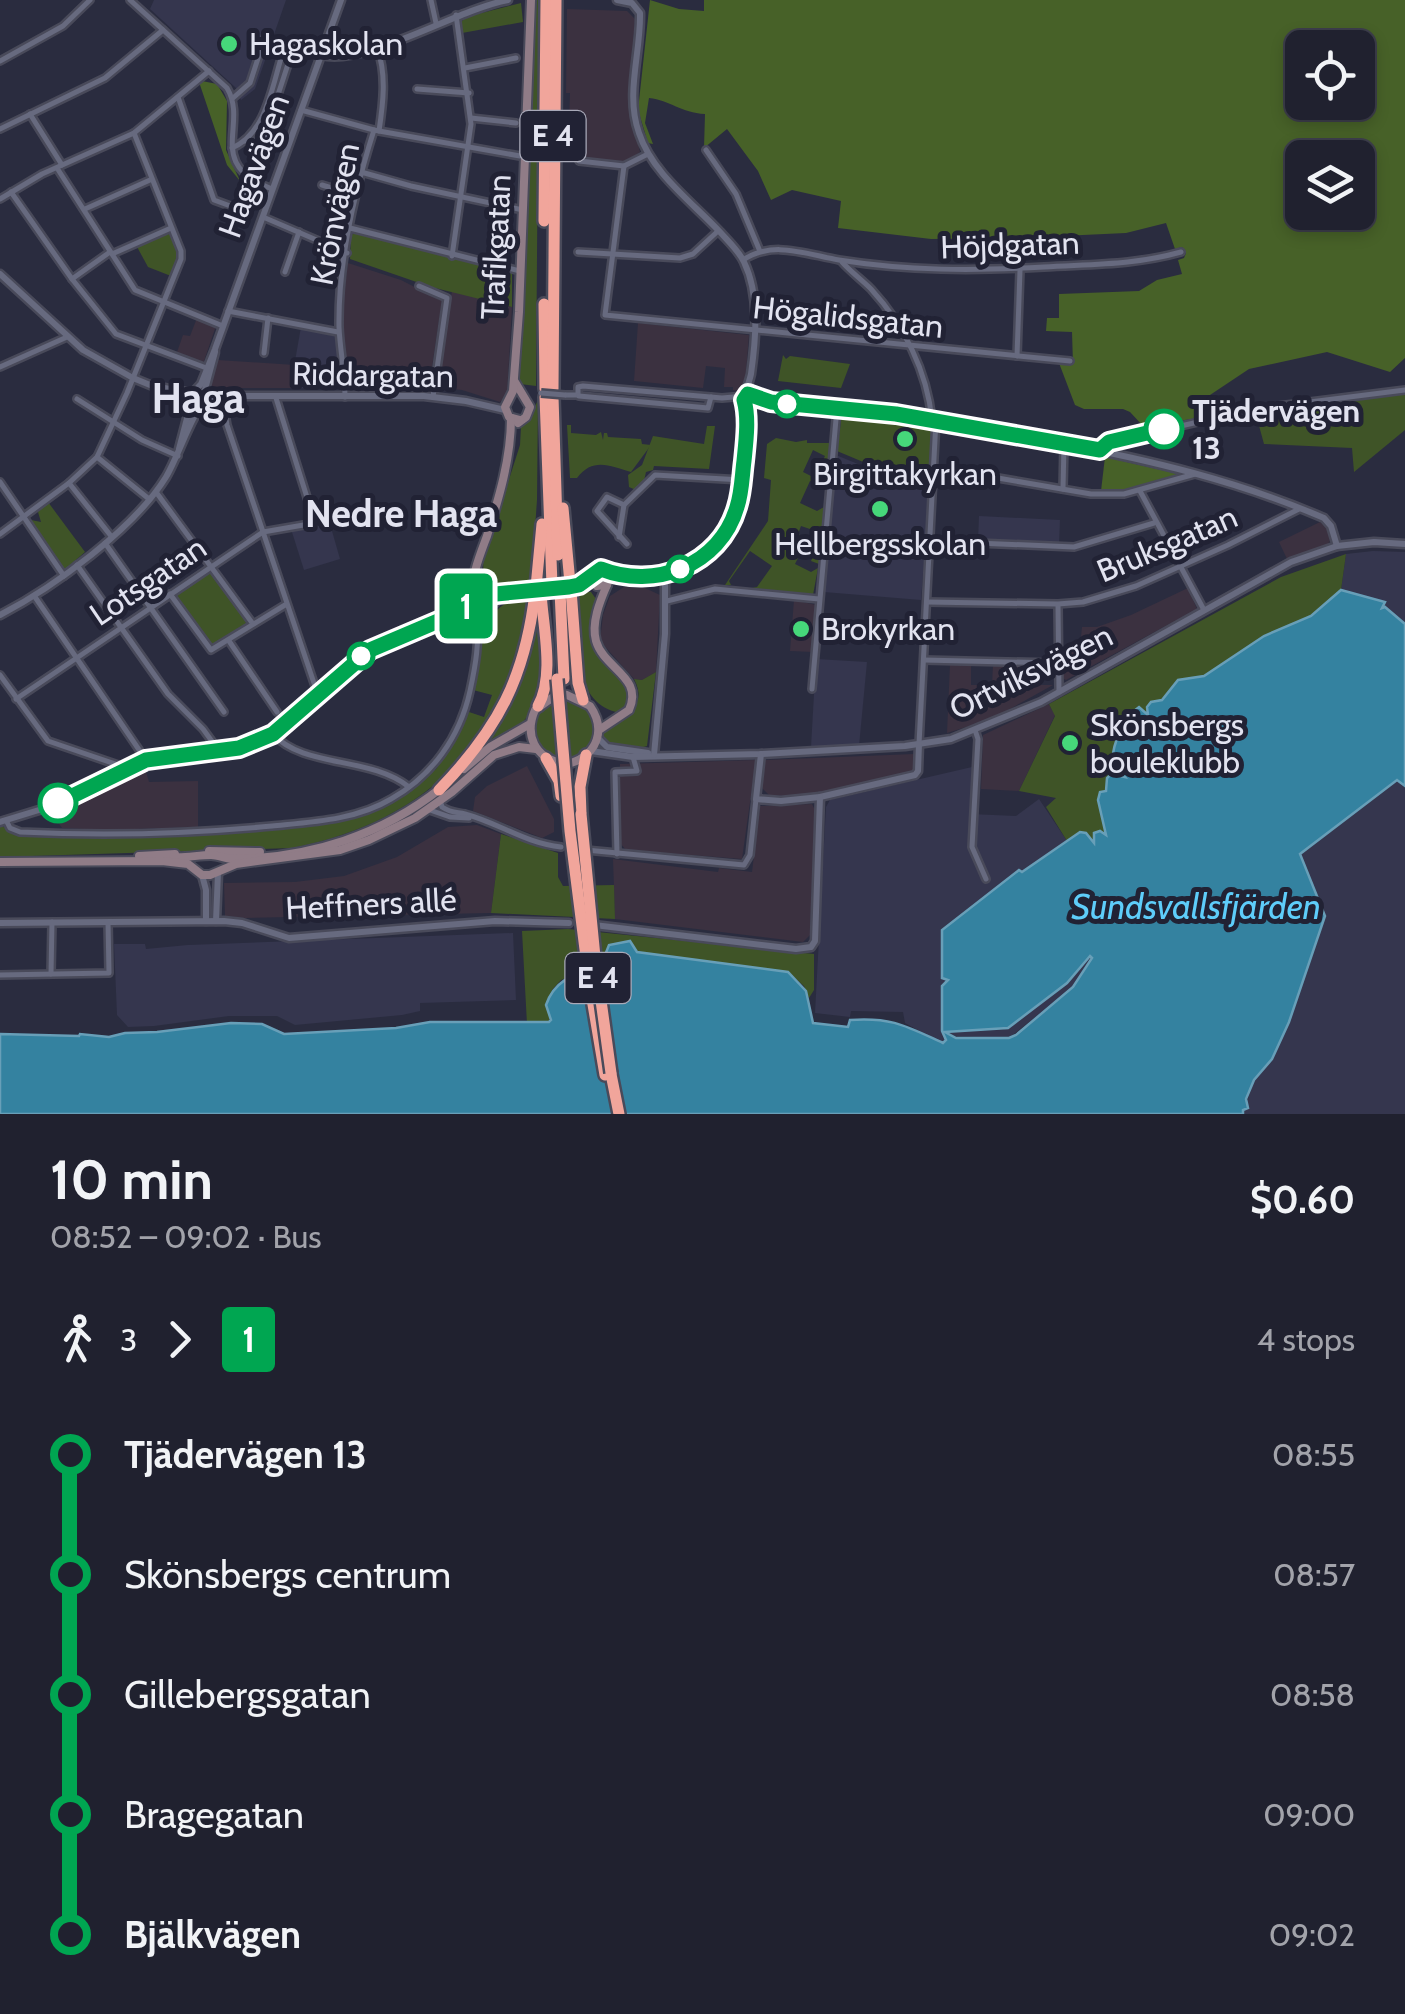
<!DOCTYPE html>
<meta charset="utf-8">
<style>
:root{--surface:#20212f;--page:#282937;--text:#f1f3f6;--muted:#a2a3aa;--line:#3d3e4b}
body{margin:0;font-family:Cabin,sans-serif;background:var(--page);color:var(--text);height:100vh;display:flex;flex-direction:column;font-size:38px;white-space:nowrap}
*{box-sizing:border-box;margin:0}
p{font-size:32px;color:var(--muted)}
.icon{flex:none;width:55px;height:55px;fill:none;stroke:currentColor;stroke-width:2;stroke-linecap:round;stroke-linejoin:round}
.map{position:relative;height:1114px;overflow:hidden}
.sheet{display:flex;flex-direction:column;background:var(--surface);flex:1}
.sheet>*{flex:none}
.badge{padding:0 20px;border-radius:8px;font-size:35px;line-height:65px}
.buttons{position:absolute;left:1285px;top:30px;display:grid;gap:20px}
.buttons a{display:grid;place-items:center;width:90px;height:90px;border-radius:15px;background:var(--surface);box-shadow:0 5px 15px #0003,0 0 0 2px var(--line);font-size:50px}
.map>.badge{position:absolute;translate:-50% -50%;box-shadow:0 0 0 5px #fff}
.legs{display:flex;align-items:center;gap:15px;height:110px;padding:0 50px;font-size:32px}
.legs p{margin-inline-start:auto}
.overview{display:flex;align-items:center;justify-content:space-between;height:170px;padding:0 50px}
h1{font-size:55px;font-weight:700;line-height:75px}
ul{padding:0 50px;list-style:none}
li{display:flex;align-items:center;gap:35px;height:120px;font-size:38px}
li i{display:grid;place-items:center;width:15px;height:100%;margin:0 12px;background:currentColor}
li i::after{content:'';width:25px;height:25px;margin:-12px;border:8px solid;border-radius:50%;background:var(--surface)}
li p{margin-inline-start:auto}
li:first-child i{background:linear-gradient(#0000 50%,currentColor 0)}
li:last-child i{background:linear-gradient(currentColor 50%,#0000 0)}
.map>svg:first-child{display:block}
.commercial{fill:#3b3140}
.built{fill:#35364e}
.green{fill:#3f5427}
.forest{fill:#476128;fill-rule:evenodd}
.water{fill:#3482a0;stroke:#689fb8;stroke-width:2.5;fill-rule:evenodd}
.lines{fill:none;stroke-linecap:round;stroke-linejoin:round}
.minor-casing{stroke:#494a5a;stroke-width:10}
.tertiary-casing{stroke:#494a5a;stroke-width:11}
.secondary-casing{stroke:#494a5a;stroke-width:12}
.motorway-casing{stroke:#494a5a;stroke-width:16}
.minor{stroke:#676a7f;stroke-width:5}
.tertiary{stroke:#676a7f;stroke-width:6}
.secondary{stroke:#907c87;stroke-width:8}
.motorway{stroke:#f1a59b;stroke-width:11}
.minor-bridge-casing{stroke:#494a5a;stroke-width:10;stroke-linecap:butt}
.secondary-bridge-casing{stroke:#494a5a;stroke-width:12;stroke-linecap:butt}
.motorway-bridge-casing{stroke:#494a5a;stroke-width:16;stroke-linecap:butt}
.minor-bridge{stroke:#676a7f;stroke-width:5}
.secondary-bridge{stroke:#907c87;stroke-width:8}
.motorway-bridge{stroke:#f1a59b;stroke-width:11}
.line-1-casing{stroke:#fff;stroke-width:22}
.line-1{stroke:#00a651;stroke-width:15}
.poi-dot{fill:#46d77a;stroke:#212234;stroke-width:4}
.stop-1-dot{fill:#fff;stroke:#00a651;stroke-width:5}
.labels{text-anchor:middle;stroke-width:10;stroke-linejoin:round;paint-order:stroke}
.shield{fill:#212234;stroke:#a8a9b8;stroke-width:2.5}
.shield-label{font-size:30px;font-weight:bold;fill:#e2e3f0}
.poi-label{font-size:32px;fill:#e2e3f0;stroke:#212234;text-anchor:start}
.street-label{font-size:32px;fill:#e2e3f0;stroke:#212234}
.stop-label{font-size:32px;font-weight:bold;fill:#e2e3f0;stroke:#212234;text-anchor:start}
.water-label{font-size:35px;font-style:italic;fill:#5ecdfa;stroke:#212234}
.quarter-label{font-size:38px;font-weight:bold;fill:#e2e3f0;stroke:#212234}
.district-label{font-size:42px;font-weight:bold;fill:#e2e3f0;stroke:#212234}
</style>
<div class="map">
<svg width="1405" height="1114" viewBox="0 0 1405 1114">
<rect width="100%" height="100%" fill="#2a2c3f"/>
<g class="commercial">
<path d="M567 9 627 11 635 19 629 100 640 152 625 163 579 157 583 128 569 126 570 93H566Z"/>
<path d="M348 263 401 280 442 301 429 387 347 388 341 313Z"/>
<path d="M452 291 512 307 507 395 500 402 462 390 435 387Z"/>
<path d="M197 318 216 326 203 364 176 355 183 335 190 336Z"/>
<path d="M638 323 749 335 745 386 740 391 733 390V387H724L725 368 706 366 703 388 634 381Z"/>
<path d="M218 360 295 365V388H214L211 384Z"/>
<path d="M1320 522 1327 528 1330 541 1326 547 1288 561 1279 542Z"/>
<path d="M624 587 645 588 660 595 656 672 642 680 634 679 600 641 603 615 610 596Z"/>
<path d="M1188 588 1197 609 1066 680 1062 678 1061 651 1073 652 1080 647 1082 627H1097L1131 615Z"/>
<path d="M794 600 816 605 813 652 790 651Z"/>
<path d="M950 664H971V685H992L993 665 1018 666V685H1053L992 719 947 733Z"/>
<path d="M1049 704 1055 715 1019 791 981 789 983 735Z"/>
<path d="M914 754 913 771 909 774 825 792 789 796 769 795 762 788 765 760Z"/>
<path d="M756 760 742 859 626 850 620 843V764Z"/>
<path d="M144 765 149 782 198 781V827L105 830 62 828 51 812 70 807Z"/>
<path d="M527 766 554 819V832L542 838 473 811 475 797 487 786Z"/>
<path d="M812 804 815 810 810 935 803 942 615 919 613 859 718 872 719 868 752 872 760 806Z"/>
<path d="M477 825 501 834 491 913 245 918 225 916 224 883 295 882 344 876 397 857 448 827Z"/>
</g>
<g class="built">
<path d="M154 0H286L255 89 241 100 236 88 150 9Z"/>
<path d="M301 327 337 337 343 388H295V361Z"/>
<path d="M836 455 887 476 930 480 921 600 824 592Z"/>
<path d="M979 516 1060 520 1059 545 978 541Z"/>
<path d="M330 524 340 559 304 570 291 529Z"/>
<path d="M1373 551 1405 552V624L1386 607 1382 608 1385 602 1341 590 1346 554Z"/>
<path d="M816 659 867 662 859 746 811 747Z"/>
<path d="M972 767 970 814 1016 816 1039 799 1067 841 1021 872 948 979 942 1031 1003 1030 1067 983 1090 955 1093 957 1073 987 1009 1038 948 1036 943 1044 905 1023 903 1012 851 1011 850 1017 815 1013 826 807 830 800Z"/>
<path d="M1398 780 1405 786V1114H1243L1254 1080 1272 1059 1285 1024 1300 854Z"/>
<path d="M513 933 516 1000 420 1003V1011L402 1015 295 1025 277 1016H229L154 1026 128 1027 117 1015 114 944H145L146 949 188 945Z"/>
</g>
<g class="green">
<path d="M535 0H539L536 386 520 384 518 380 532 123Z"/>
<path d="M521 3 523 22 462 33 460 23 466 17Z"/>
<path d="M357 232 512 273V307L431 287 350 259 351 235Z"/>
<path d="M164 233H169C179 251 180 257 171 276L148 267 136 245Z"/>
<path d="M783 355 786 359 790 356 850 364 841 388 778 381Z"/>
<path d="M1405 393V430L1354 472 1352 448 1264 444 1255 411Z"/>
<path d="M538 400 537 500 531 585 509 587 484 584 483 561 520 445 521 427 529 419Z"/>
<path d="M842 414 932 425 930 476 887 472 837 451Z"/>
<path d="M567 425H571V433L596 435 601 432 603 440 604 433H607L608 437 641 439 642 444 651 445 631 472C610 466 593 457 577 478H570Z"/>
<path d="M707 426H715L709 469 654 466 653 470 646 472 644 481 636 490 629 487 628 475 642 465 653 436 704 444Z"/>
<path d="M776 438 796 442 807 440V443H830L827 471 818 470 825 456 813 450 803 472 819 480 827 476 824 486 810 481 800 503 817 511 824 507 822 533 801 526 798 534 814 542 821 538 819 564 811 561 817 547 806 542 795 564 811 572 818 568 813 595 752 588 757 587 772 566 750 551 729 581 731 585H725L768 521 771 480 764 478 767 444Z"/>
<path d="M48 502 85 552 63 571 26 519 41 522 38 512Z"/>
<path d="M1346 554 1341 590 1311 616 1264 636 1203 676 1178 680 1173 690 1147 716 1139 707 1125 778H1107L1106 792 1098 800 1107 833 1095 845 1086 833 1079 832 1067 841 1046 807 1056 798 1019 791 1055 716 1049 704 1281 577Z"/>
<path d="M209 570 249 622 214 647 174 594Z"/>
<path d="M579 592H591L596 599 592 643 630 693 628 704 616 712C571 700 579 641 576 603Z"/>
<path d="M531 596C515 735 428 822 292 848L0 857V826L29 835 140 837 253 831 354 818 383 808 436 769 454 743 469 712 484 717 492 695 473 690C483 646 477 602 531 596Z"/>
<path d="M538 610C541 650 551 698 517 728 506 738 490 743 478 753L508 710 521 679Z"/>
<path d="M656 672 647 746 637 749 610 745 603 736 606 728C624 716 649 707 634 679L642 680Z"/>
<circle cx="565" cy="729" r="30"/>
<path d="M501 834 558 853V877L563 886 614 885 615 919 491 913Z"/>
<path d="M568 929 814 954V990L809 998 804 986 788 972 677 960 634 950H606L601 965 561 980 552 990 549 1022 527 1024 522 931Z"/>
</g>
<g class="forest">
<path d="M650 0 679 9 704 11V0H1405V358L1390 372 1327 352 1249 369 1207 397 1212 406 1197 418 1144 427 1130 412 1123 409H1084L1075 405 1059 363 1073 364 1072 332 1046 331 1047 318H1059V294L1139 291 1157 280 1182 274 1178 260 1184 258 1186 253 1182 247 1175 249 1166 223 1126 233 1018 238 931 239 838 228 841 201 792 190 771 200 758 171 727 129 704 148 705 114C681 113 670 100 649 98L645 123 653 144 648 143 638 110ZM1302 48H1358V102H1302ZM1302 158H1358V212H1302Z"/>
<path d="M202 81 217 84 227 101 226 150 240 181 227 165 199 82Z"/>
<path d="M1105 457 1183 475 1136 490 1101 491Z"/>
</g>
<path class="water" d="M1341 590 1385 602 1382 608 1385 607 1405 624V786L1397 780 1300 854 1325 916 1289 1022 1272 1059 1254 1080 1246 1099 1248 1108 1243 1110V1114H0V1034L79 1036 80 1034 109 1037 125 1033 157 1032 231 1023 262 1024 284 1034 396 1028 430 1022H549L551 1020 546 1005C555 978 577 974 601 965L609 945 630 941 637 952 788 972 806 991 813 1023 848 1027 850 1020C892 1017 906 1026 943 1043L946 1040 942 1031V986L948 980 942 978V930L1019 870 1022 872 1080 832 1086 833 1094 843V833L1100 831 1106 835 1098 800 1100 792 1106 791 1107 778 1111 774 1125 777C1122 773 1117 771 1115 766 1107 751 1126 715 1139 707L1148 715 1147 707 1151 702 1162 700 1178 680 1204 676 1264 636 1311 616ZM1090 956 1092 958 1073 987 1016 1035 1009 1038H956L945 1032 1008 1028 1067 983Z"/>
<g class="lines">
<g class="minor-casing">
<g id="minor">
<path d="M130 0 227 88C249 125 204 164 272 189"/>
<path d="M431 0 436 23"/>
<path d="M0 61 63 26 90 0"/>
<path d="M465 68 516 58"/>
<path d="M417 89 469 93"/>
<path d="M178 97 214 200 233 207 242 204 253 180"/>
<path d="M233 98 250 83 265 37"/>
<path d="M274 107 289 61"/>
<path d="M301 110 374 130"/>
<path d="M30 114 62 165"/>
<path d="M471 118 516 123"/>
<path d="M0 129 105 78 163 30"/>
<path d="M379 131 520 156"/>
<path d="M245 141 253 142 265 134 271 115"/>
<path d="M232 148C267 133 272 85 283 52L291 44"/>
<path d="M706 150 736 194 759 249"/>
<path d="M258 155 265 134"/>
<path d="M579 161 624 166 605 315 1070 361"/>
<path d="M624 166 648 154"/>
<path d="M57 168 135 290 223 326"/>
<path d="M361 172 411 186 523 210"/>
<path d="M322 185 354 195"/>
<path d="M11 192 72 279 116 334 209 369"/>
<path d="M0 199 42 174 134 133 209 71"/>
<path d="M85 209 150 180"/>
<path d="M263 217 347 253"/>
<path d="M350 228 520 271"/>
<path d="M578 252 680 258 693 254 718 231"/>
<path d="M112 254 171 228"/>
<path d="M452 256 471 124 456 15"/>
<path d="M743 260C773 240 805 254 839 260 908 271 974 271 1044 267 1091 264 1135 265 1181 252"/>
<path d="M842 262C851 272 862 280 871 289 904 325 927 371 932 420"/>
<path d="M285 272 299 232"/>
<path d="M72 279 110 252"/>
<path d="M419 286 447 298 433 397"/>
<path d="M228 311 338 332"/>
<path d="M264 353 268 318"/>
<path d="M1017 356 1020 270"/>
<path d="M0 367 67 337"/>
<path d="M565 395H578V387L583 386 722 398 745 396"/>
<path d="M579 396 708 408 711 397"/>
<path d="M345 397C345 373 340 350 339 327 338 261 354 193 374 130L379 131C383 104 387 74 377 48"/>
<path d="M77 399 142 440 178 456"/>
<path d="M223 402 227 425 318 695"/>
<path d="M1100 450 1115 441 1255 409 1405 390"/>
<path d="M97 457 149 499"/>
<path d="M932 478H998L1091 494H1124L1195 474"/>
<path d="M0 482 64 576"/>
<path d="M69 483 111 536"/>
<path d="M1063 489 1064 444"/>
<path d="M1140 491 1204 610"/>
<path d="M156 492 253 624"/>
<path d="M624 505 607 497 597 511 627 544"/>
<path d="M0 534 69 483 97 457 127 393 181 259V251L134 133"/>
<path d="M619 537 624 505 655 475 742 480"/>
<path d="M929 541 1074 547 1154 523"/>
<path d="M105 543 224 712"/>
<path d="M77 565 168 694 203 729 219 751"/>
<path d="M170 594 211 650 285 605"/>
<path d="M35 597 146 760"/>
<path d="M667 601 715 589 819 599"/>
<path d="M927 602 1058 604 1083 602 1136 586 1228 545 1299 509"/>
<path d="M1058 605 1059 692"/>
<path d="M478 636 484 614"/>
<path d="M229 641 277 712"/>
<path d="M924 660 1056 663"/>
<path d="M0 675 48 741 127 768"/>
<path d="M812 689 837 408"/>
<path d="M16 699 263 532 315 523 276 398"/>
<path d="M975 730 978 739 972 847 986 879"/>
<path d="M273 734C303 768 370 756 409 787"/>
<path d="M919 744 936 420"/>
<path d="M440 800 442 807C451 813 456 812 465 814 499 823 525 843 561 847"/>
<path d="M427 809 450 817 469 818"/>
<path d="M6 820 10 828 20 832C104 836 188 834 272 826 312 822 356 820 391 799 432 776 460 737 470 691 475 668 481 638 475 615"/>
<path d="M586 850 744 865 750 855 756 799"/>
<path d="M617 854 615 772 637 771 633 757"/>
<path d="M51 974 52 922"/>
<path d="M0 975 109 973 108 922"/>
</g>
</g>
<g class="tertiary-casing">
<g id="tertiary">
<path d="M321 55C368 66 455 10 508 0"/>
<path d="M0 274 83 350 133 378 189 401"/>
<path d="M159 387 191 393"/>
<path d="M204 393 215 352"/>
<path d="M205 396H424L466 401 505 410"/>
<path d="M204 403 238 399"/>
<path d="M755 405 771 402C868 411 963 425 1059 443 1150 460 1238 481 1324 518L1331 526 1337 546"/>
<path d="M200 406 192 404 190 396 201 384 215 349 341 0"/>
<path d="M179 449 191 403"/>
<path d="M609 574C630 581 655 580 676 571 747 542 746 467 744 402 744 395 749 383 751 374 756 338 760 295 744 262 739 251 728 241 720 232 692 202 652 173 639 133 625 94 641 53 640 13L632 3 617 0"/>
<path d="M0 615C54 587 134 529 166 477 178 457 192 413 205 401L203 393 195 391"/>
<path d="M598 738 607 747 648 753"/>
<path d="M591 751 633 757 761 754 905 746 951 739 1041 702 1291 562 1337 546 1374 542 1405 544"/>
<path d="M761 754 756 799 781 801 820 797 915 775 918 771 919 744"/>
<path d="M654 755 665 634V575"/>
<path d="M0 822 52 806 146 760 239 748 273 734 375 646 450 616 468 604"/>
<path d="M202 875 206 890V921"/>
<path d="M216 921 218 873"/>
<path d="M0 923 224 921 242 923 289 938 495 921 569 923"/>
<path d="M594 925 796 949 811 947 815 941 820 797"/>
</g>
</g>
<g class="secondary-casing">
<g id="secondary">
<path d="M515 382 530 407 526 417 518 423"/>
<path d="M520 420 509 417 505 407 513 391 519 312 531 0"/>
<path d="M594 573 603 569 610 576 607 585 597 586"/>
<path d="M472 598C471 576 480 555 487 536 499 498 511 458 511 418"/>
<path d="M489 607 487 599 481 596 472 598 468 604 472 613 481 616 501 596"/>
<path d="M556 695 535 710C524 735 535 758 562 763"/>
<path d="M567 695 590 706C606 729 598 754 571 763"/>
<path d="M599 730 629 710C644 677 604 669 596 641 591 623 600 601 607 585"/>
<path d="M464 769 490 747 530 724"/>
<path d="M209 851 260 852"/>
<path d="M139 856 175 854"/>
<path d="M173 857C186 858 198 855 211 855 219 855 225 859 234 859 310 858 382 835 441 788"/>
<path d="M0 862 162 861 188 864 202 875H210L236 864 340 850 369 840 415 818 452 792 494 755 519 747 536 749"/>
</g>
</g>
<g class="motorway-casing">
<g id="motorway">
<path d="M544 221 546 0"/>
<path d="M544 304 545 389"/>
<path d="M553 389 556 0"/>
<path d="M545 397 552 585"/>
<path d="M553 397 558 555"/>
<path d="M563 508 570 583"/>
<path d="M536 587 542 524"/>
<path d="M571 590 578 683 583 700"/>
<path d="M560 591 564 679"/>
<path d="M538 706C555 676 543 627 541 593"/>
<path d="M546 758 559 781 561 796"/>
<path d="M439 790C498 729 525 678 535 593"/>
<path d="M581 814 580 787 586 755"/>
<path d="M589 981 605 1075"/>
<path d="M609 1064 619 1114"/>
</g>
</g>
<use href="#minor" class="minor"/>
<use href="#tertiary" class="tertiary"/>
<use href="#secondary" class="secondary"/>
<use href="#motorway" class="motorway"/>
<g class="minor-bridge-casing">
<path id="minor-bridge" d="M541 393 565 395"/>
</g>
<g class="secondary-bridge-casing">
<path id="secondary-bridge" d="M511 593 579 585"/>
</g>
<g class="motorway-bridge-casing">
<g id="motorway-bridge">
<path d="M557 679 570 831 589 981"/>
<path d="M581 814 595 957 611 1073"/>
</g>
</g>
<use href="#minor-bridge" class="minor-bridge"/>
<use href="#secondary-bridge" class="secondary-bridge"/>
<use href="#motorway-bridge" class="motorway-bridge"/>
</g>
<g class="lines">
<g class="line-1-casing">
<path id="line-1" d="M58 803 146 760 239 748 273 734 370 650 450 616 475 596 569 587 579 585 601 569C654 590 720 566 737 507 742 492 742 476 744 461 746 441 749 418 744 400L748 394 771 402 896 414 1100 450 1109 442 1164 429"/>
</g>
<use href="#line-1" class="line-1"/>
</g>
<g class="poi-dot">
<circle cx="229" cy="44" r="10"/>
<circle cx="905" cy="439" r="10"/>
<circle cx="880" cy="509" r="10"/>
<circle cx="801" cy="629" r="10"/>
<circle cx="1070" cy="743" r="10"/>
</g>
<g class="stop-1-dot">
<circle cx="787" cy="404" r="12"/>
<circle cx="1164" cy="429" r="18"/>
<circle cx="680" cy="569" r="12"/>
<circle cx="361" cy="656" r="12"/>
<circle cx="58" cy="803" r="18"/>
</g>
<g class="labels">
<g class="shield">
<rect x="520.5" y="111" width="65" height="50" rx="8"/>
<rect x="565.5" y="953" width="65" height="50" rx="8"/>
</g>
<g class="shield-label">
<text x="553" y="146">E 4</text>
<text x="598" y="988">E 4</text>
</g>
<g class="poi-label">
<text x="249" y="55">Hagaskolan</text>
<text x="905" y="485" text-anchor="middle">Birgittakyrkan</text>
<text x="880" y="555" text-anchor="middle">Hellbergsskolan</text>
<text x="821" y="640">Brokyrkan</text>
<text x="1090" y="736">Skönsbergs<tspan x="1090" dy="37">bouleklubb</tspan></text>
</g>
<g class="street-label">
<text transform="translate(254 166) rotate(-70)" y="11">Hagavägen</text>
<text transform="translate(335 214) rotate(-79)" y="11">Krönvägen</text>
<text transform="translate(1010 245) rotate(-2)" y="11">Höjdgatan</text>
<text transform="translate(496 247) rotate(-87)" y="11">Trafikgatan</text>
<text transform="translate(848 317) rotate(6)" y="11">Högalidsgatan</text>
<text transform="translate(373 375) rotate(1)" y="11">Riddargatan</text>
<text transform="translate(1167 544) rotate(-23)" y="11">Bruksgatan</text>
<text transform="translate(148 581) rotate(-34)" y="11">Lotsgatan</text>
<text transform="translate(1031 672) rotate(-26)" y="11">Ortviksvägen</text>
<text transform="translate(371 904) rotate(-3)" y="11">Heffners allé</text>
</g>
<g class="stop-label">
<text x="1192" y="422">Tjädervägen<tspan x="1192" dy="37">13</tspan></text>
</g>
<g class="water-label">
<text x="1196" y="919">Sundsvallsfjärden</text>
</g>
<g class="quarter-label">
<text x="401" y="527">Nedre Haga</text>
</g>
<g class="district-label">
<text x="198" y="413">Haga</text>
</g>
</g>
</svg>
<div class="buttons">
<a><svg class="icon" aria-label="locate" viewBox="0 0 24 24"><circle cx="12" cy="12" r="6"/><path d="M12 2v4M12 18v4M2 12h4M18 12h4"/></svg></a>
<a><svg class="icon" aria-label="layers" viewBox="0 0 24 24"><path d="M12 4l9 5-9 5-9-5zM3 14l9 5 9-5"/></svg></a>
</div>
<b class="badge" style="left:466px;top:606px;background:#00a651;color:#fff">1</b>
</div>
<section class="sheet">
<div class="overview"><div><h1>10 min</h1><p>08:52 – 09:02 · Bus</p></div><b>$0.60</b></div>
<div class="legs"><svg class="icon" aria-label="walk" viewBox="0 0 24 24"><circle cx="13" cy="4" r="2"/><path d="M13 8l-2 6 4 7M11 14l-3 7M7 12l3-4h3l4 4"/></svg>3<svg class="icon" aria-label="forward" viewBox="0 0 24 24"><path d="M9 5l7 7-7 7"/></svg><b class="badge" style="background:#00a651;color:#fff">1</b><p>4 stops</p></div>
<ul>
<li><i style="color:#00a651"></i><b>Tjädervägen 13</b><p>08:55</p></li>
<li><i style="color:#00a651"></i><span>Skönsbergs centrum</span><p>08:57</p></li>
<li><i style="color:#00a651"></i><span>Gillebergsgatan</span><p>08:58</p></li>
<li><i style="color:#00a651"></i><span>Bragegatan</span><p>09:00</p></li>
<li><i style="color:#00a651"></i><b>Bjälkvägen</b><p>09:02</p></li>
</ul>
</section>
